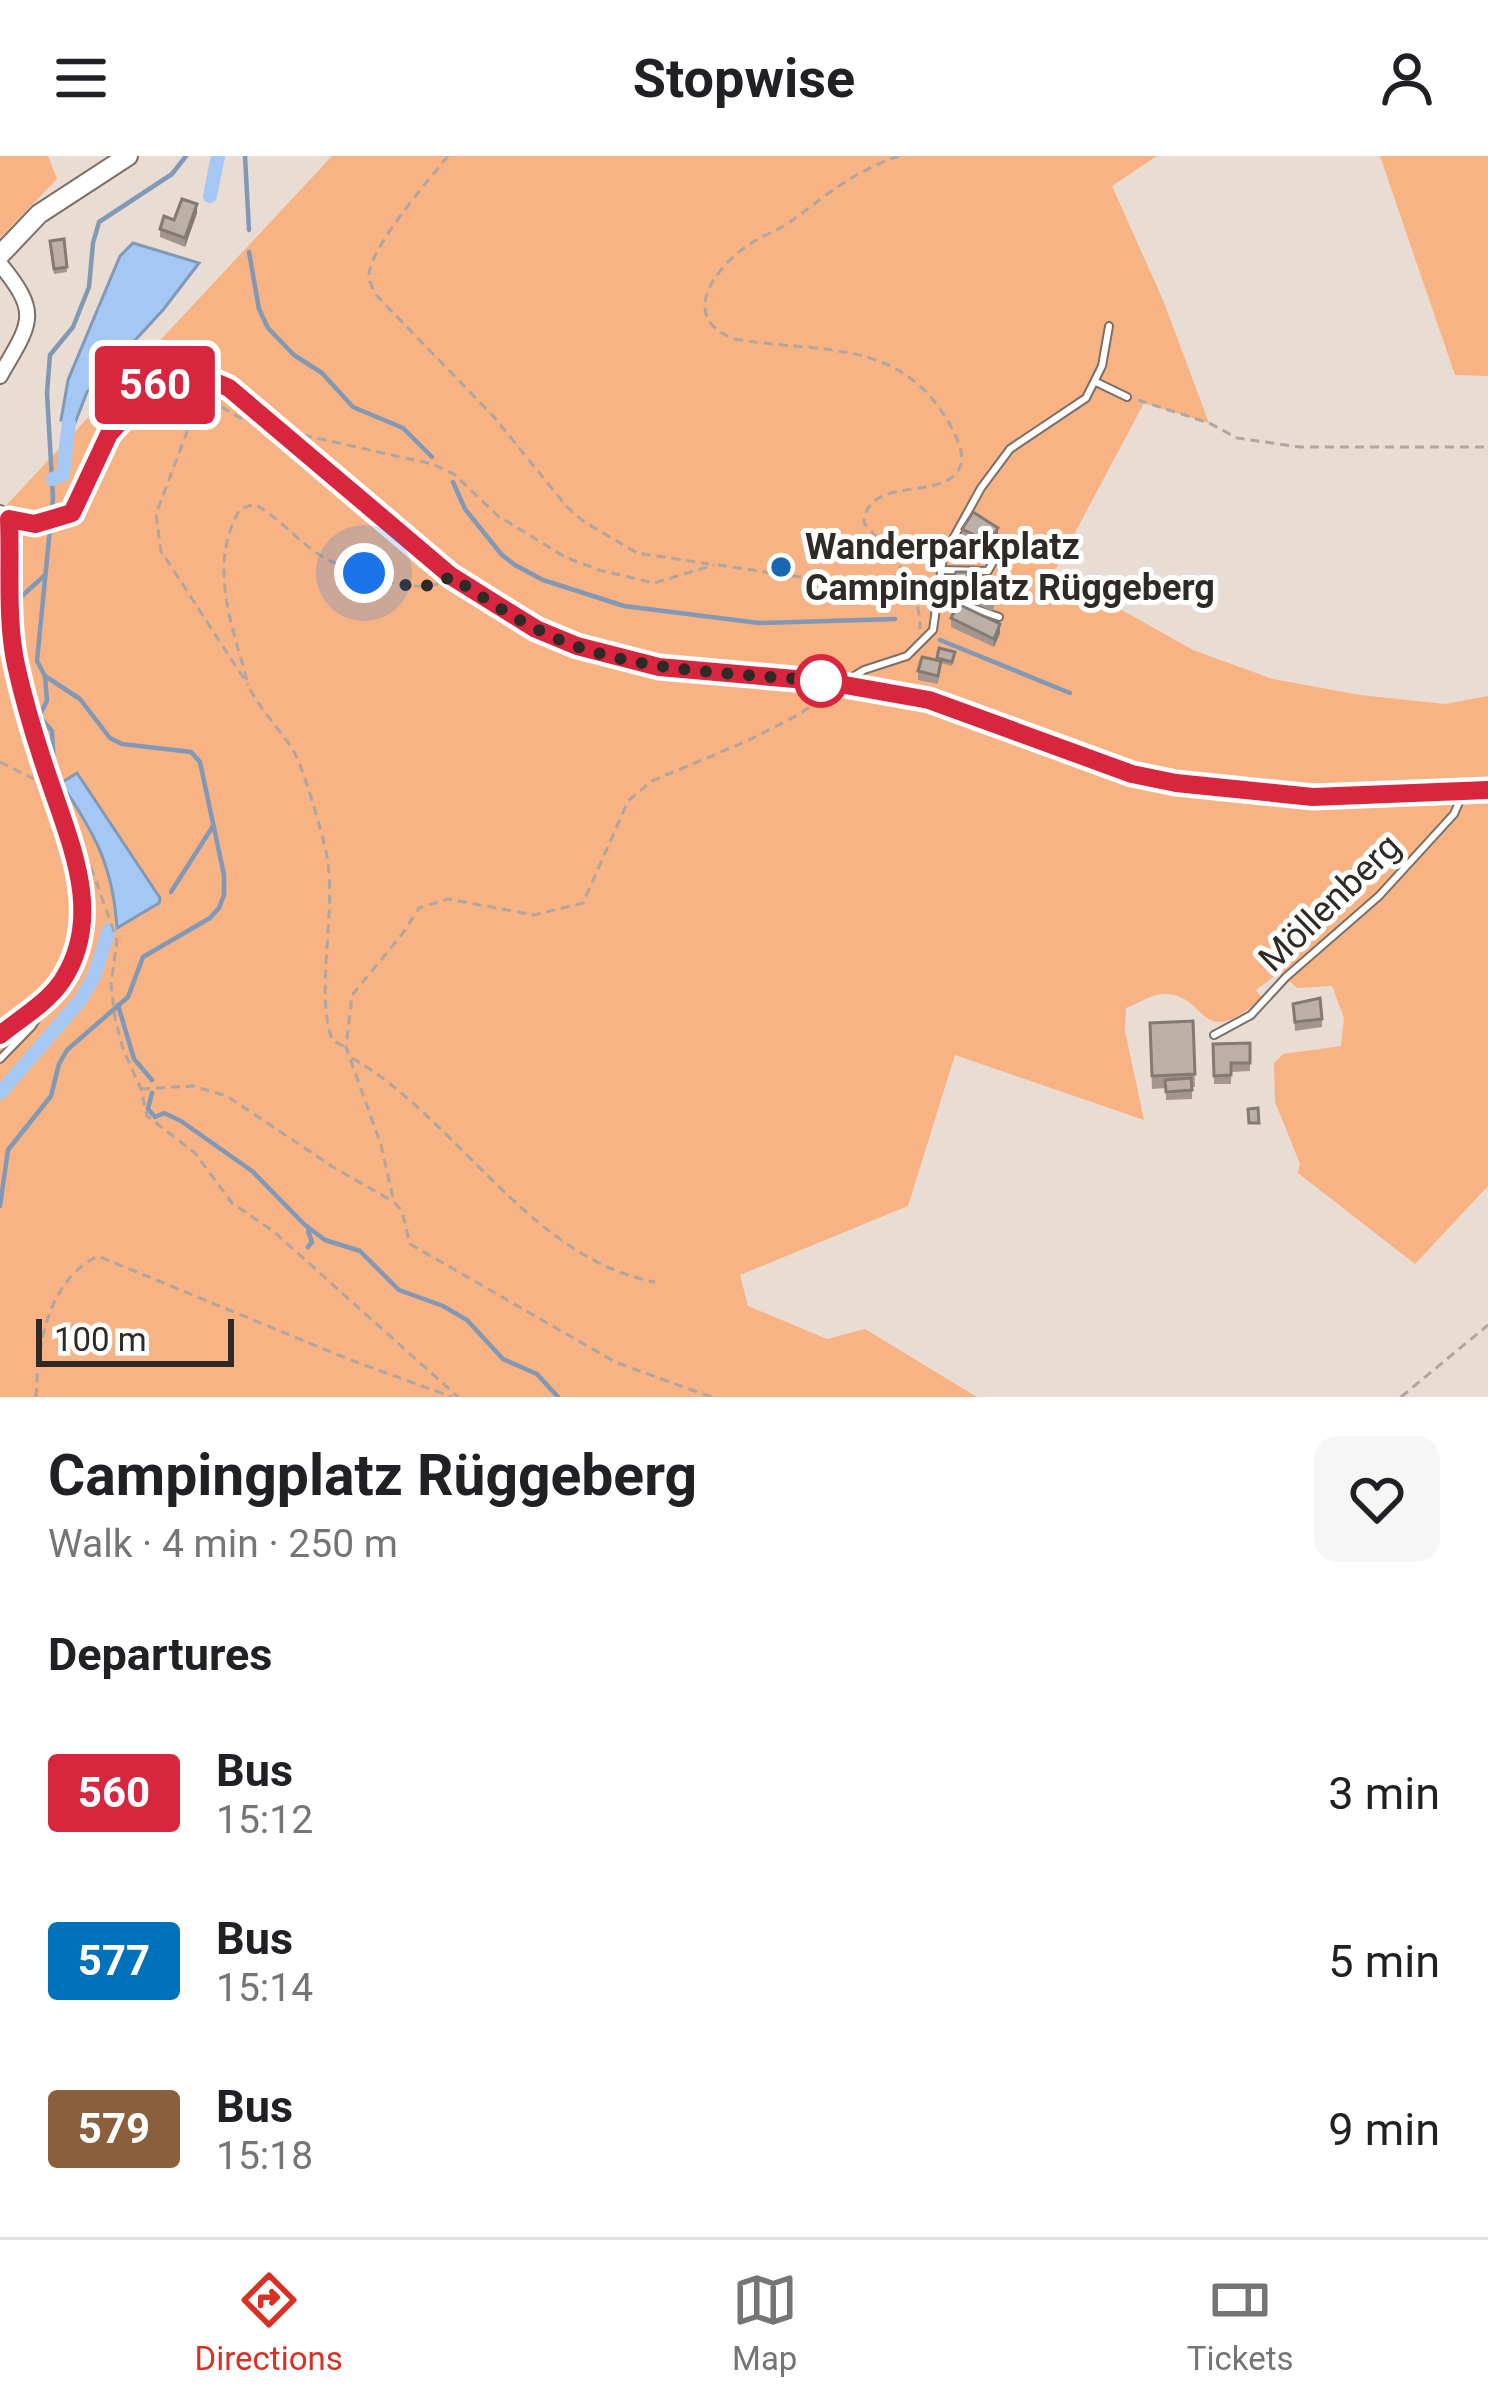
<!DOCTYPE html>
<meta charset="utf-8">
<style>
:root{--surface:#fff;--page:#f6f6f6;--text:#202124;--muted:#757577;--line:#e0e0e0;--accent:#d93025}
body{margin:0;font-family:Roboto,sans-serif;background:var(--page);color:var(--text);height:100vh;display:flex;flex-direction:column;font-size:45px;white-space:nowrap}
*{box-sizing:border-box;margin:0}
p{font-size:39px;color:var(--muted)}
.icon{flex:none;width:66px;height:66px;fill:none;stroke:currentColor;stroke-width:2;stroke-linecap:round;stroke-linejoin:round}
.map{position:relative;height:1241px;overflow:hidden}
.details{display:flex;flex-direction:column;background:var(--surface);flex:1}
.details>*{flex:none}
.badge{padding:0 24px;border-radius:9px;font-size:42px;line-height:78px}
.scale{position:absolute;left:36px;bottom:30px;width:198px;box-sizing:border-box;padding-left:12px;border:6px solid #2f2a26;border-top:0;font-size:33px;line-height:42px;white-space:nowrap;color:#2f2a26;-webkit-text-stroke:9px #fff;paint-order:stroke}
.you{position:absolute;width:60px;height:60px;margin:-30px;border:9px solid #fff;border-radius:50%;background:#1a73e8;box-shadow:0 0 0 18px #1a73e833}
.map>.badge{position:absolute;translate:-50% -50%;box-shadow:0 0 0 6px #fff}
h2{padding:0 48px;font-size:45px;line-height:108px}
.round{display:grid;place-items:center;flex:none;width:126px;height:126px;border-radius:24px;background:var(--page)}
.headline{display:flex;align-items:center;justify-content:space-between;height:204px;padding:0 48px}
h1{font-size:57px;font-weight:700;line-height:90px}
ul{padding:0;list-style:none}
li{display:flex;align-items:center;gap:36px;height:168px;padding:0 48px}
li div{flex:1}
li b{display:block;font-size:45px}
li em{font-style:normal}
li .badge{min-width:132px;font-weight:700;text-align:center}
header{display:flex;justify-content:space-between;align-items:center;height:156px;padding:0 48px;background:var(--surface);font-size:54px;font-weight:700}
.dock{display:flex;justify-content:space-around;align-items:center;height:168px;border-top:3px solid var(--line);background:var(--surface);font-size:33px;color:var(--muted)}
.dock a{display:grid;justify-items:center;gap:6px}
.dock .selected{color:var(--accent)}
.map>svg:first-child{display:block}
.green{fill:#f7b383}
.water{fill:#a4c8f3;stroke:#8199b6;stroke-width:3}
.lines{fill:none;stroke-linecap:round;stroke-linejoin:round}
.stream{stroke:#8199b6;stroke-width:4.5}
.canal{stroke:#a4c8f3;stroke-width:14}
.service-casing{stroke:#7b6f67;stroke-width:10}
.minor-casing{stroke:#7b6f67;stroke-width:18}
.secondary-casing{stroke:#7b6f67;stroke-width:22}
.path{stroke:#b1a69f;stroke-width:3;stroke-dasharray:9 6;stroke-linecap:butt}
.service{stroke:#fff;stroke-width:6}
.minor{stroke:#fff;stroke-width:14}
.secondary{stroke:#fff;stroke-width:18}
.wall{fill:#a2968f}
.shaded-wall{fill:#847a74}
.building{fill:#bcafa6;stroke:#847a74;stroke-width:3}
.line-casing{stroke:#fff;stroke-width:27}
.line{stroke:#d7263d;stroke-width:18}
.walk{stroke:#2f2a26;stroke-width:12;stroke-dasharray:0 21.6}
.poi-dot{fill:#1966b5;stroke:#fff;stroke-width:4.5}
.stop-dot{fill:#fff;stroke:#d7263d;stroke-width:6}
.labels{text-anchor:middle;stroke-width:10;stroke-linejoin:round;paint-order:stroke}
.poi-label{font-size:36px;font-weight:bold;fill:#2f2a26;stroke:#fff;text-anchor:start}
.street-label{font-size:36px;fill:#2f2a26;stroke:#fff}
</style>
<header><svg class="icon" aria-label="menu" viewBox="0 0 24 24"><path d="M4 6h16M4 12h16M4 18h16"/></svg>Stopwise<svg class="icon" aria-label="person" viewBox="0 0 24 24"><circle cx="12" cy="8" r="4"/><path d="M4 21q1-7 8-7t8 7"/></svg></header>
<div class="map">
<svg width="1488" height="1241" viewBox="0 0 1488 1241">
<rect width="100%" height="100%" fill="#e9dcd3"/>
<g class="green">
<path d="M0 0H48L57 23 0 82Z"/>
<path d="M332 0H1157L1112 30 1163 144 1209 267 1144 247 1054 416 1193 494 1273 523 1360 539 1445 548 1488 540V629L1288 635 1131 613 992 556 907 531 867 525 861 536 926 549 1129 623 1204 636 1280 645 1488 640V1030L1415 1108 1298 1017 1300 1008 1275 946 1274 907 1283 898 1341 890 1344 862 1332 830 1297 832 1280 816 1256 834 1262 842C1196 899 1210 836 1162 838 1152 838 1137 848 1126 852L1125 875 1144 964 955 899 908 1050 740 1119 748 1150 827 1183 865 1173 977 1241H0V356Z"/>
<path d="M1380 0H1488V220L1455 219Z"/>
</g>
<g class="water">
<path d="M133 87 199 107 163 154 87 236 75 267 61 264 68 224 120 100Z"/>
<path d="M77 617 160 742 159 747 117 772C113 710 95 678 61 627Z"/>
</g>
<g class="lines">
<g class="stream">
<path d="M245 0 249 74"/>
<path d="M249 96 259 153 268 172 294 199 322 217 353 251 403 272 432 301"/>
<path d="M453 326 465 353 502 399 515 409 543 424 624 450 759 467 895 463"/>
<path d="M22 440 44 420"/>
<path d="M940 484 1070 537"/>
<path d="M45 521 47 545 39 560 52 575 54 610"/>
<path d="M171 736 213 670"/>
<path d="M118 849 134 903 152 924"/>
<path d="M152 937 148 953 155 961 164 957 181 965 252 1015 305 1069 325 1084 360 1095 399 1134 443 1150 467 1164 503 1203 537 1218 558 1241"/>
<path d="M0 1050 8 994 51 940 59 908 67 894 128 841 143 801 210 762 219 752 224 739V719L200 606 191 596 122 588 110 582 80 543 45 520 37 505 53 342 47 237 50 199 73 171 89 131 93 87 99 66 172 18 186 0"/>
<path d="M308 1075 312 1086 308 1091"/>
</g>
<g class="canal">
<path d="M210 40 218 0"/>
<path d="M53 323 63 318 69 266"/>
<path d="M0 937 81 843 94 820 109 774"/>
</g>
<g class="service-casing">
<g id="service">
<path d="M1096 226 1127 241"/>
<path d="M941 414 988 415 1004 386"/>
<path d="M939 440 999 461"/>
<path d="M844 526 864 514 907 500 933 474 943 401 981 332 1010 293 1086 242 1102 210 1109 170"/>
<path d="M1214 879 1251 859 1286 821 1379 740 1454 658 1463 637"/>
<path d="M0 903 32 870 43 851"/>
</g>
</g>
<g class="minor-casing">
<g id="minor">
<path d="M0 108C42 159 30 167 0 220"/>
<path d="M0 357C20 371 51 369 72 357 85 342 87 323 94 305 106 275 151 218 186 216 202 215 216 224 229 233L451 420 536 473 577 490 659 511 828 526 929 544 1132 618 1176 627 1281 640 1488 634"/>
<path d="M0 879C21 862 47 847 62 825 103 763 73 694 52 632 38 593 25 550 16 509 6 463 11 410 9 363"/>
</g>
</g>
<g class="secondary-casing">
<path id="secondary" d="M0 99 39 58 128 0"/>
</g>
<g class="path">
<path d="M448 0C430 22 368 94 369 120 369 125 373 133 375 138L494 261 567 351 583 365 637 397 709 408"/>
<path d="M899 0C855 15 830 36 794 63 782 73 766 78 753 86 717 108 675 162 735 183 819 198 899 180 949 267 955 278 966 298 960 311 946 346 866 318 864 367 893 399 920 429 920 473"/>
<path d="M1138 244 1209 267 1237 282 1300 291H1488"/>
<path d="M242 263 215 247 196 252 156 358 161 395 248 529"/>
<path d="M303 279 432 308 454 318 498 360 565 401 599 414 654 427 714 409"/>
<path d="M718 409 910 437"/>
<path d="M247 524C231 466 208 408 240 353L254 348C277 360 293 380 314 395 340 414 411 439 441 427"/>
<path d="M250 533C262 556 279 572 293 594 303 610 323 679 327 700 337 755 314 843 333 885L344 890"/>
<path d="M0 606 34 623"/>
<path d="M91 711 117 784 111 829 115 862 123 893 141 933 147 960 195 997 232 1047 273 1075 458 1241"/>
<path d="M352 902C458 963 530 1103 655 1126"/>
<path d="M141 933 193 930 227 940 333 1011 392 1045"/>
<path d="M36 1241C38 1188 47 1125 98 1100L348 1203 452 1241"/>
<path d="M711 1241 615 1206 410 1088 402 1055 394 1046 381 989 346 891 352 839 403 777 419 752 448 743 534 759 583 747 628 645 652 625 745 586 800 558 825 539"/>
<path d="M1401 1241 1488 1169"/>
</g>
<use href="#service" class="service"/>
<use href="#minor" class="minor"/>
<use href="#secondary" class="secondary"/>
</g>
<g class="wall">
<path d="M197 57 185 91 160 81V73L174 64Z"/>
<path d="M64 83 67 116 54 118 50 85Z"/>
<path d="M962 373 998 380 989 394 962 382Z"/>
<path d="M970 420 969 423 997 444 992 455 961 442 962 432 953 428V423Z"/>
<path d="M951 462 1000 477 994 491 951 471Z"/>
<path d="M939 492 955 500 952 510 941 507 938 528 918 524V515L937 504Z"/>
<path d="M1293 848 1322 863V871L1295 875Z"/>
<path d="M1193 865 1195 931H1192V943L1166 944V932L1152 933 1150 867Z"/>
<path d="M1250 887V915L1231 916V928H1214L1213 888Z"/>
</g>
<g class="shaded-wall">
<path d="M197 48V57L185 91V82Z"/>
<path d="M998 372V380L989 394V386Z"/>
<path d="M1000 468V477L994 491V483Z"/>
</g>
<g class="building">
<path d="M182 43 197 48 185 82 160 73 164 60 174 64Z"/>
<path d="M64 83 67 111 54 113 50 85Z"/>
<path d="M973 356 998 372 989 386 962 373Z"/>
<path d="M956 416H970L963 428 953 423Z"/>
<path d="M966 422 997 435 992 447 961 433Z"/>
<path d="M958 448 1000 468 994 483 951 462Z"/>
<path d="M939 492 955 496 952 506 937 502Z"/>
<path d="M922 501 941 505 938 520 918 515Z"/>
<path d="M1320 842 1322 863 1295 866 1293 848Z"/>
<path d="M1193 865 1195 918 1152 920 1150 867Z"/>
<path d="M1250 887V907H1231V919L1214 920 1213 888Z"/>
<path d="M1191 922 1192 934 1166 936 1165 924Z"/>
<path d="M1258 952 1259 967H1249L1248 953Z"/>
</g>
<g class="lines">
<g class="line-casing">
<path id="line" d="M0 879C21 862 47 847 62 825 103 763 73 694 52 632 38 592 25 550 16 509 6 463 11 411 9 363L35 368 72 357 109 278 151 232 174 218 190 215 229 232 451 420 536 473 577 490 659 511 828 526 929 544 1132 618 1176 627 1313 641 1488 634"/>
</g>
<use href="#line" class="line"/>
<path class="walk" d="M364 417C394 427 423 439 451 420 492 448 534 476 581 492 660 518 746 517 828 526L821 525"/>
</g>
<circle class="poi-dot" cx="781" cy="411" r="12"/>
<circle class="stop-dot" cx="821" cy="525" r="24"/>
<g class="labels">
<g class="poi-label">
<text x="805" y="403">Wanderparkplatz<tspan x="805" dy="41">Campingplatz Rüggeberg</tspan></text>
</g>
<g class="street-label">
<text transform="translate(1329 746) rotate(-44)" y="13">Möllenberg</text>
</g>
</g>
</svg>
<div class="scale">100 m</div>
<div class="you" style="left:364px;top:417px"></div>
<b class="badge" style="left:155px;top:229px;background:#d7263d;color:#fff">560</b>
</div>
<section class="details">
<div class="headline"><div><h1>Campingplatz Rüggeberg</h1><p>Walk · 4 min · 250 m</p></div><a class="round"><svg class="icon" aria-label="heart" viewBox="0 0 24 24"><path d="M12 20l-8-8c-3-5 5-10 8-4 3-6 11-1 8 4z"/></svg></a></div>
<h2>Departures</h2>
<ul>
<li><span class="badge" style="background:#d7263d;color:#fff">560</span><div><b>Bus</b><p>15:12</p></div><em>3 min</em></li>
<li><span class="badge" style="background:#0072bc;color:#fff">577</span><div><b>Bus</b><p>15:14</p></div><em>5 min</em></li>
<li><span class="badge" style="background:#8b5e3c;color:#fff">579</span><div><b>Bus</b><p>15:18</p></div><em>9 min</em></li>
</ul>
</section>
<nav class="dock">
<a class="selected"><svg class="icon" aria-label="directions" viewBox="0 0 24 24"><path d="M12 3l9 9-9 9-9-9zM9 14v-3h6M13 9l2 2-2 2"/></svg>Directions</a>
<a><svg class="icon" aria-label="map" viewBox="0 0 24 24"><path d="M3 6l6-2 6 2 6-2v14l-6 2-6-2-6 2zM9 4v14M15 6v14"/></svg>Map</a>
<a><svg class="icon" aria-label="tickets" viewBox="0 0 24 24"><path d="M3 7h18v10H3zM15 7v10"/></svg>Tickets</a>
</nav>
